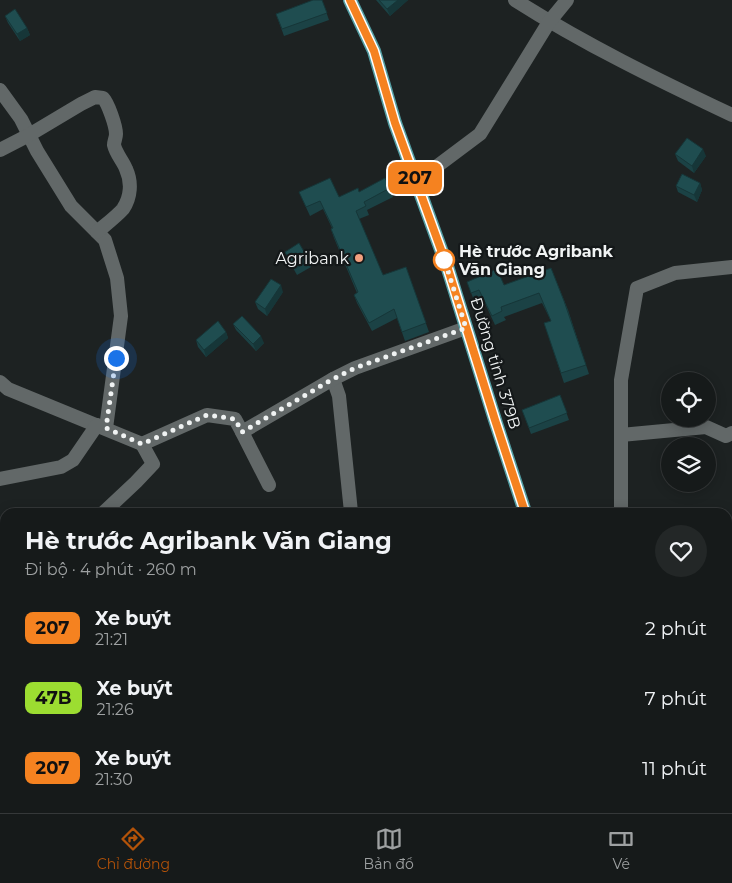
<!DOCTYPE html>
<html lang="vi">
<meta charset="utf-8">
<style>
:root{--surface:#161a1a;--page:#232727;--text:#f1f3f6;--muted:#9ea1a2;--line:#353839;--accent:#b45309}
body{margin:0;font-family:Montserrat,sans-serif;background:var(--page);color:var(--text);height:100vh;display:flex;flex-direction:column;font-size:19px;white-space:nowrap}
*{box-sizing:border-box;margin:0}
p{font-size:16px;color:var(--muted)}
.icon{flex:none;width:28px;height:28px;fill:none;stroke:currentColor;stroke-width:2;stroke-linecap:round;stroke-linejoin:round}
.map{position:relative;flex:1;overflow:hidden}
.side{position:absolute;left:0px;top:508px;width:732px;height:306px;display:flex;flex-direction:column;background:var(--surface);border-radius:15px 15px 0 0;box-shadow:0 2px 12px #0003,0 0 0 1px var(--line)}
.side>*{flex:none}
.badge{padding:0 10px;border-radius:8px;font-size:18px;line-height:32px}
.buttons{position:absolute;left:661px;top:372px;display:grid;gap:10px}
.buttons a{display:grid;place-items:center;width:55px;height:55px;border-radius:50%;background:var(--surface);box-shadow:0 2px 12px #0003,0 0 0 1px var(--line);font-size:25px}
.you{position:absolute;width:25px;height:25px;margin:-12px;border:4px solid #fff;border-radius:50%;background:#1a73e8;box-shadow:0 0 0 8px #1a73e833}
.map>.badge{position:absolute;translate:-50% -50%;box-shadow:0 0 0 2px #fff}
.round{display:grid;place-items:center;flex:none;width:52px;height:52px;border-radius:26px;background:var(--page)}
.summary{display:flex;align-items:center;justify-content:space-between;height:85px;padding:0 25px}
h1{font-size:24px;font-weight:700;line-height:38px}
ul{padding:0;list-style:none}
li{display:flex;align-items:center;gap:15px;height:70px;padding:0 25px}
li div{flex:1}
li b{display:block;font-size:19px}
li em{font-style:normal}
li .badge{min-width:55px;font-weight:700;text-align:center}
.tabs{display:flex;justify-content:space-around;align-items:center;height:70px;border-top:1px solid var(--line);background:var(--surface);font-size:14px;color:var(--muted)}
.tabs a{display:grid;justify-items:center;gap:2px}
.tabs .selected{color:var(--accent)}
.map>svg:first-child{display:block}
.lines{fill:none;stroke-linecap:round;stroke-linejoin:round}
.minor{stroke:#626868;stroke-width:14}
.primary{stroke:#529da2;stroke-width:14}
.wall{fill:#1b4245}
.shaded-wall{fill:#163638}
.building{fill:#1f4d50;stroke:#163638}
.line-casing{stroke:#fff;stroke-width:11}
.line{stroke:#f58220;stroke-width:8}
.walk{stroke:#f0f3f3;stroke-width:5;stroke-dasharray:0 9}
.poi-dot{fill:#f2a07f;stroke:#141819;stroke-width:2}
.stop-dot{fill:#fff;stroke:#f58220;stroke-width:2.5}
.labels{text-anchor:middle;stroke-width:4.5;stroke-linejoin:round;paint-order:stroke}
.stop-label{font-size:16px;font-weight:bold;fill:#f0f3f3;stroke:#141819;text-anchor:start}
.poi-label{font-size:16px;fill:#f0f3f3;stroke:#141819;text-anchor:end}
.street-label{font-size:16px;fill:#f0f3f3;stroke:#141819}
</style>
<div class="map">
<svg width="732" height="813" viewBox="0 0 732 813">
<rect width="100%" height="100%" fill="#1d2222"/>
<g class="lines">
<g class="minor">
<path d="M515 0C584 44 658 80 732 115"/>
<path d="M0 90 21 119 37 151 71 206 105 240 117 278 121 316 106 428"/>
<path d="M0 150 29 135 81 104 95 97 103 98C108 103 116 126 116 134 116 138 114 141 114 145 116 154 123 161 126 169 132 182 131 197 123 209 117 216 104 226 97 232"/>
<path d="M416 182 480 134 549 22 567 0"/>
<path d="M333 379 339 396 351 512"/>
<path d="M0 382 8 389 142 444 207 415 235 419 242 432 333 379 355 368 466 328"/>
<path d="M242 432 269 485"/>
<path d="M621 435 706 427 726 436 732 433"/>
<path d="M0 479 61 467 73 460 97 425"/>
<path d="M104 512 136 482 153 464 142 444"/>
<path d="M621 512V380L637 288 675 273 732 267"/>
<path d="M728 536 732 544"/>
<path d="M728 647 732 646"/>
<path d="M0 673 5 669"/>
<path d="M0 745 5 751"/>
<path d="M57 809 62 813"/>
<path d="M280 809 282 813"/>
<path d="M679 809 680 813"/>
<path d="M188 813 194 809"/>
</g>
<g class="primary">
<path d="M350 0 374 51 395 123 448 269 495 420 525 512"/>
<path d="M631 809 632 813"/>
</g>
</g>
<g class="wall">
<path d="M322 0 329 20 284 36 276 14Z"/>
<path d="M376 0H408L390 16Z"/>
<path d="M5 16 27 28 30 35 20 41 8 23Z"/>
<path d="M675 154 706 156 694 173 678 161Z"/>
<path d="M700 183 702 190 697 202 678 192 676 186Z"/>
<path d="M390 188 393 197 367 210 369 215 359 219 383 275 406 267 429 332 405 341 397 318 372 331 357 303 354 295 357 293 334 238 331 229 332 228 323 209 310 216 299 192 339 197 359 192Z"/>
<path d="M285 252 309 260 311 267 297 275 288 259Z"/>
<path d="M551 268 568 310 589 374 564 383 544 323 551 321 542 303 504 317 506 320 495 325 483 299 475 303 467 282 504 285Z"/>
<path d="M283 292 267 316 258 309 255 302Z"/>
<path d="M233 324 264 343 256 351 236 330Z"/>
<path d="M226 332 228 338 206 357 198 347 196 340Z"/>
<path d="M560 395 569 420 531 434 522 410Z"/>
<path d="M488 809H512L502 813H490Z"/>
</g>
<g class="shaded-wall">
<path d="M398 0H408L390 16 387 9Z"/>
<path d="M27 28 30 35 20 41 17 34Z"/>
<path d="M703 149 706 156 694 173 692 166Z"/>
<path d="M700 183 702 190 697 202 694 195Z"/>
<path d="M281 285 283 292 267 316 265 309Z"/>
<path d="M226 332 228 338 206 357 204 350Z"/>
<path d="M261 336 264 343 256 351 253 344Z"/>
</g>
<g class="building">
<path d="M313 0H322L327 13 282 29 276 14Z"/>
<path d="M379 0H398L387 9Z"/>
<path d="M15 9 27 28 17 34 5 16Z"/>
<path d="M687 138 703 149 692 166 675 154Z"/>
<path d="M682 174 700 183 694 195 676 186Z"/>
<path d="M330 178 339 197 358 188 359 192 385 178 390 188 364 202 366 206 356 211 383 275 406 267 426 323 402 332 394 309 369 323 354 295 358 292 331 229 333 228 320 201 306 207 299 192Z"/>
<path d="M299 243 309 260 295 269 285 252Z"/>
<path d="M551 268 564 301 586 365 561 373 544 323 551 321 539 293 501 307 502 311 492 316 479 290 471 293 467 282 497 269 504 285Z"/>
<path d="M271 279 281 285 265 309 255 302Z"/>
<path d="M242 316 261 336 253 344 233 324Z"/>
<path d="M218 321 226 332 204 350 196 340Z"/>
<path d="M560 395 567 413 529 428 522 410Z"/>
</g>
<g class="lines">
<g class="line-casing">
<path id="line" d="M350 0 374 51 395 123 448 269 495 420 525 512"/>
</g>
<use href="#line" class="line"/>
<path class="walk" d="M116 358 106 428 142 444 207 415 235 419 242 432 333 379 355 368 466 328 442 252 444 260"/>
</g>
<circle class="poi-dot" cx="359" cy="258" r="5"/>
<circle class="stop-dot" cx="444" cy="260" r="10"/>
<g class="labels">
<g class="stop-label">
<text x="459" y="257">Hè trước Agribank<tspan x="459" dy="18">Văn Giang</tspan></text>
</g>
<g class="poi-label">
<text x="349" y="264">Agribank</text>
</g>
<g class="street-label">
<text transform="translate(496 363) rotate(73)" y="6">Đường tỉnh 379B</text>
</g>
</g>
</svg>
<div class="buttons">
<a><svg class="icon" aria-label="locate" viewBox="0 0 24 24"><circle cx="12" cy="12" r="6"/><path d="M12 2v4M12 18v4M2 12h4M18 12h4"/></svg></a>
<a><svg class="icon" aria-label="layers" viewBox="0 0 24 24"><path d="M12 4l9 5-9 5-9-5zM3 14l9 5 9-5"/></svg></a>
</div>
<div class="you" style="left:116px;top:358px"></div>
<b class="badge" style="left:415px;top:178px;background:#f58220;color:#111">207</b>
<section class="side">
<div class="summary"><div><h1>Hè trước Agribank Văn Giang</h1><p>Đi bộ · 4 phút · 260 m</p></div><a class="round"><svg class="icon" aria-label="heart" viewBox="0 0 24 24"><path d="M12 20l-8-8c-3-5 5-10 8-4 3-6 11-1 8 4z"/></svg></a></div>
<ul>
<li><span class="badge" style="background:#f58220;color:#111">207</span><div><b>Xe buýt</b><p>21:21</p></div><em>2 phút</em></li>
<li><span class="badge" style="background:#9cdd31;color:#111">47B</span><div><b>Xe buýt</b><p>21:26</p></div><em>7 phút</em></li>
<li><span class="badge" style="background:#f58220;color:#111">207</span><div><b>Xe buýt</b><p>21:30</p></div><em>11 phút</em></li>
</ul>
</section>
</div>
<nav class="tabs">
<a class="selected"><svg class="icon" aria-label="directions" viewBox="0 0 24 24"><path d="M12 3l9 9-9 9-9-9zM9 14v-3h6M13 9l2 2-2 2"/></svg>Chỉ đường</a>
<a><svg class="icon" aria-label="map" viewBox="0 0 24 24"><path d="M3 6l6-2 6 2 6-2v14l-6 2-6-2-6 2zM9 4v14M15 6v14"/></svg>Bản đồ</a>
<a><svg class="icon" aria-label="tickets" viewBox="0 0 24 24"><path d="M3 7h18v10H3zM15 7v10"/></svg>Vé</a>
</nav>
